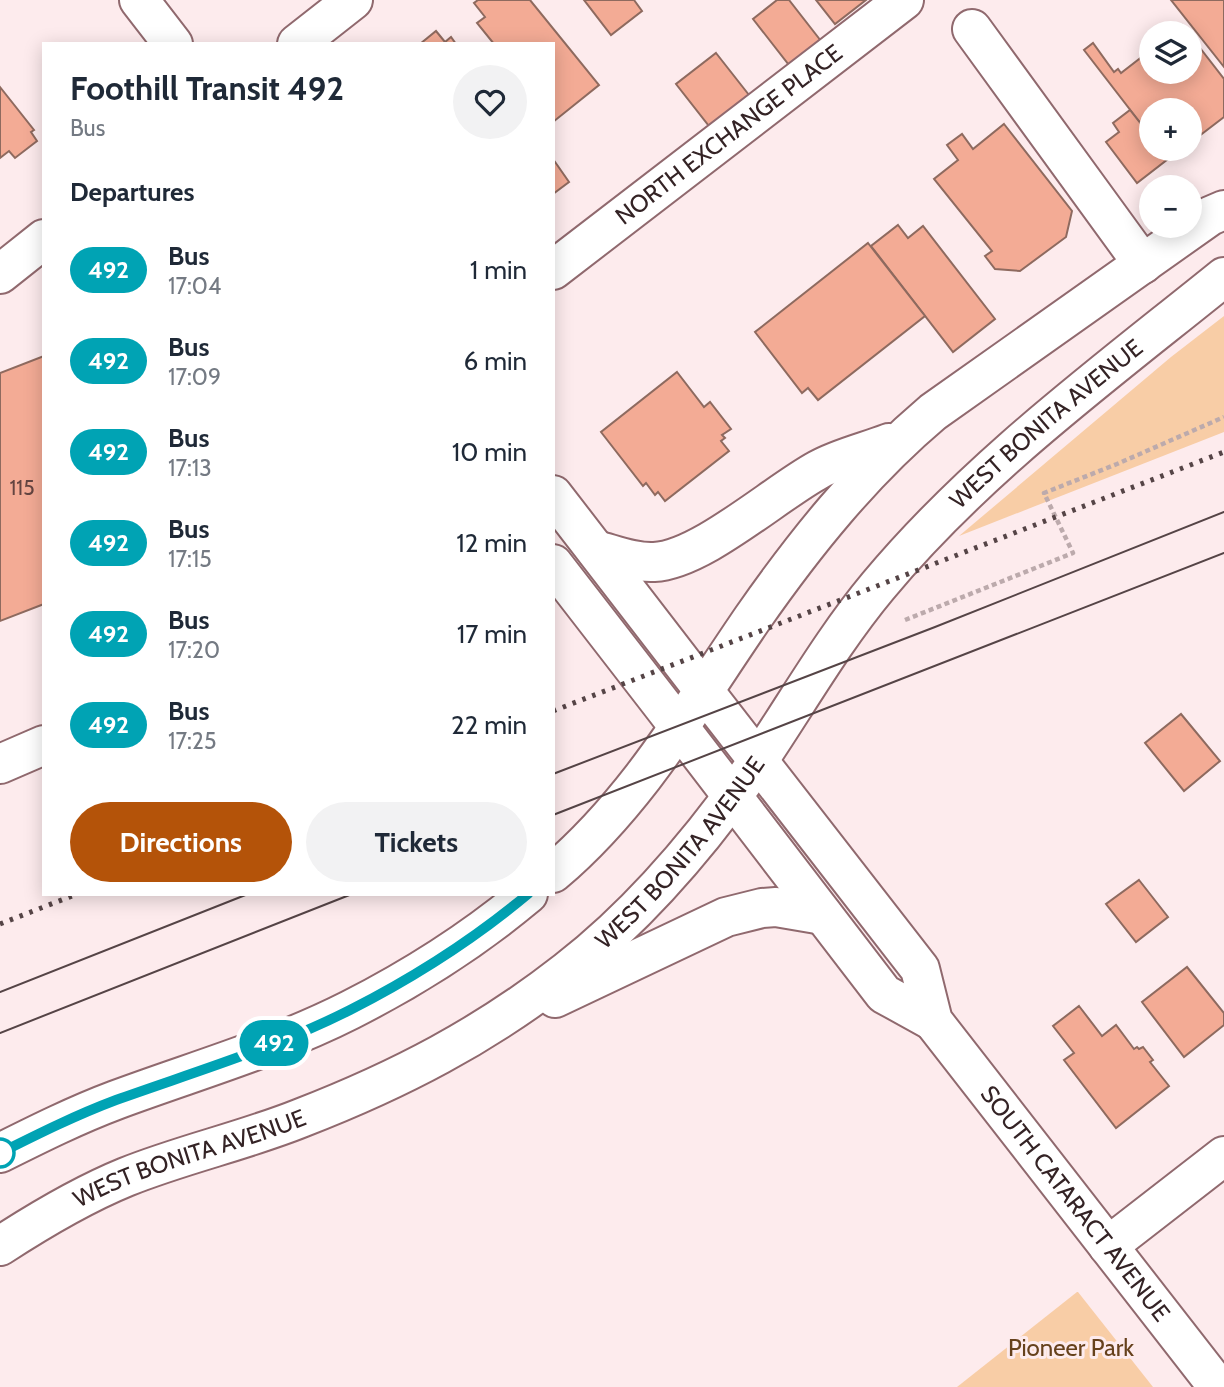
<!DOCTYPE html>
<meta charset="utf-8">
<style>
:root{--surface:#fff;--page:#f2f2f3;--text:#1f2937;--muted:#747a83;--accent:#b45309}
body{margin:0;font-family:Cabin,sans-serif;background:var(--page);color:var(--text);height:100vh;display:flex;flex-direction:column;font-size:26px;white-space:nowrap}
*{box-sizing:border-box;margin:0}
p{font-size:23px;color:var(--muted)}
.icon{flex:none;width:38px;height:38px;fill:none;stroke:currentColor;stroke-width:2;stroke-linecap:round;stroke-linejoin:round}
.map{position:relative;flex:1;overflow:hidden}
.sheet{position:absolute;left:42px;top:42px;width:513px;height:854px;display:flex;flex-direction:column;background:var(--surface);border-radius:0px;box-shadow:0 4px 18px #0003}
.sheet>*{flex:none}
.badge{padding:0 14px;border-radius:23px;font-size:24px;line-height:46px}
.controls{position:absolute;left:1139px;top:21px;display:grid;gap:14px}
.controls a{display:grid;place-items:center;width:63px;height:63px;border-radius:50%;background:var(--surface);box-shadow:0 4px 18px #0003;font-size:35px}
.map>.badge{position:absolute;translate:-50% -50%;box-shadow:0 0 0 4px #fff}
h2{padding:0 28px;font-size:26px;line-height:63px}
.round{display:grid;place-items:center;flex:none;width:74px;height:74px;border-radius:37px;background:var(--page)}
.overview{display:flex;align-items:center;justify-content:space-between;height:119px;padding:0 28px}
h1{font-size:33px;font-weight:700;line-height:52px}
.cta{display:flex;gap:14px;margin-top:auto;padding:14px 28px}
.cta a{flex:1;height:80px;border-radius:42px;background:var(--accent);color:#fff;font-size:28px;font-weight:700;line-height:80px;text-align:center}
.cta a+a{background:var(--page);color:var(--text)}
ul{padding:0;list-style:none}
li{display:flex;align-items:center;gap:21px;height:91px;padding:0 28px}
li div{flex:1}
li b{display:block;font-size:26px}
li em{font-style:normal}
li .badge{min-width:77px;font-weight:700;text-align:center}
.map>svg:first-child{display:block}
.green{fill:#f8cda6}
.building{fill:#f3ab95;stroke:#8e6a5f;stroke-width:2}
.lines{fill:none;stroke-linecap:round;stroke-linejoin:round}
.minor-casing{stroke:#90696e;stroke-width:42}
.major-casing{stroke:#90696e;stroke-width:42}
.path{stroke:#bcaaac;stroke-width:4.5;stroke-dasharray:5 3.5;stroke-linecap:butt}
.minor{stroke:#fff;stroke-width:38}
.major{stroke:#fff;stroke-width:38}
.tram{stroke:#554446;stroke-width:2}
.rail{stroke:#554446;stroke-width:5;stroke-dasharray:3.5 7;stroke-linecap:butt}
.line-casing{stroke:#fff;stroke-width:16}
.line{stroke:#00a3b4;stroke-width:10}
.stop-dot{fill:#fff;stroke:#00a3b4;stroke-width:3.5}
.labels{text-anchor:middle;stroke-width:6;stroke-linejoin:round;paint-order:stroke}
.number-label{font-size:21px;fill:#644541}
.street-label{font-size:24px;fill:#342325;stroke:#fdebed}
.park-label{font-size:24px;fill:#66411c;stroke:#fdebed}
</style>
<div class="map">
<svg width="1224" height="1387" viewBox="0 0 1224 1387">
<rect width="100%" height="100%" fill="#fdebed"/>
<g class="green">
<path d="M1224 316V432L959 536 1171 357Z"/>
<path d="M1078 1292 1153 1387H957L1077 1292Z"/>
</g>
<g class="building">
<path d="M478 0H530L599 85 553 122V44H494L477 23 485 17 474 3Z"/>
<path d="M584 0H634L642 11 611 35Z"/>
<path d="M777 0H789L821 41 789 65 753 19Z"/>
<path d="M816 0H866L835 24Z"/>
<path d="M1171 0H1224V67Z"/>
<path d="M1182 25 1189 33H1172Z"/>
<path d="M436 31 445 42 451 37 456 44H420Z"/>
<path d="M1190 35 1224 79V117L1190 143V110H1152V138L1084 50 1093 43 1114 72 1118 69 1121 73 1152 49V72H1190Z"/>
<path d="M716 53 749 95 709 126 676 84Z"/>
<path d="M0 87 34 130 31 132 37 141 15 158 9 151 0 158Z"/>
<path d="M1130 110 1152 138V149H1160L1168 159 1137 183 1106 142 1119 132 1113 123Z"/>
<path d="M1004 124 1072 211 1066 237 1020 271 995 269 985 256 992 251 934 179 958 160 947 145 962 134 973 149Z"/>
<path d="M1160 149H1182L1168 159Z"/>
<path d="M553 159 569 182 553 194Z"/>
<path d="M898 225 908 238 923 226 995 319 953 352 871 246Z"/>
<path d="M868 243 925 316 818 400 808 388 802 393 755 332Z"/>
<path d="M44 356V604L0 621V373Z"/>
<path d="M677 372 704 407 710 402 731 429 722 435 725 438 721 441 729 451 665 501 658 492 655 495 646 483 643 486 601 432Z"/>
<path d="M1181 714 1220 761 1184 791 1145 743Z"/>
<path d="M1139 880 1168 917 1136 942 1106 904Z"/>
<path d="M1187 967 1224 1013V1025L1184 1057 1142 1002Z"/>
<path d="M1079 1006 1102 1036 1116 1025 1134 1049 1137 1047 1139 1049 1143 1047 1153 1060 1150 1062 1169 1086 1116 1128 1064 1060 1074 1053 1053 1026Z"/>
</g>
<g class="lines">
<g class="minor-casing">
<g id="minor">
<path d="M139 0 173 44"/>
<path d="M972 29 1143 264"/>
<path d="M297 44 353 0"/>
<path id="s1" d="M553 270 904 0"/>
<path d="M0 274 44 239"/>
<path d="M553 495 704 691"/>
<path d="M553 564 680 728"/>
<path d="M0 764 44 745"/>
<path d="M1108 1246 1224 1156"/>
</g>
</g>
<g class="major-casing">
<g id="major">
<path d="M596 550C615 555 634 563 654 562 701 560 774 494 818 470 839 458 866 452 889 443"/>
<path id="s2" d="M704 691 920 969 933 1021 1218 1387"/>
<path d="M680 728 884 994 933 1021"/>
<path d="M553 873C636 803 691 708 752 619 805 543 862 472 933 412L1210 216 1224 210"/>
<path d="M555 998 726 917 762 908 776 907 823 915"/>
<path d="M0 1153C38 1134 76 1115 116 1100 194 1071 275 1048 350 1010 413 978 473 940 528 894"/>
<path id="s3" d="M0 1246C40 1220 82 1195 126 1177 183 1154 244 1141 301 1118 399 1080 484 1036 567 971 642 913 706 836 760 758 799 700 833 640 878 586 977 467 1104 374 1224 277"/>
</g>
</g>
<path class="path" d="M905 620 1073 553 1044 493 1117 464 1224 417"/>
<use href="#minor" class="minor"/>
<use href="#major" class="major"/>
<g class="tram">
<path d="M553 774 935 627 1224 512"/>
<path d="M553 815 1224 553"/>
<path d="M0 992 248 894"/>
<path d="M0 1033 352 894"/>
</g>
<g class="rail">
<path d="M553 711 1224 452"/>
<path d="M0 924 77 894"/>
</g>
</g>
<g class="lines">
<g class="line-casing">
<path id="line" d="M0 1153C38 1134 76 1115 116 1100 194 1072 275 1048 350 1010 413 978 473 940 528 894"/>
</g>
<use href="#line" class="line"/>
</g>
<circle class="stop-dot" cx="0" cy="1153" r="14"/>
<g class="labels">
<g class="number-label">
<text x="22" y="495">115</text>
</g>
<g class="street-label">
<text dy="8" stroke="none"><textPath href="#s1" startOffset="222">NORTH EXCHANGE PLACE</textPath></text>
<text dy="8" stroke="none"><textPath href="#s3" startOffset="1365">WEST BONITA AVENUE</textPath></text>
<text dy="8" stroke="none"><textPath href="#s3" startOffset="798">WEST BONITA AVENUE</textPath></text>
<text dy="8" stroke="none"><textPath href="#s3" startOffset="210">WEST BONITA AVENUE</textPath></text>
<text dy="8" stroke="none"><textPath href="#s2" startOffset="637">SOUTH CATARACT AVENUE</textPath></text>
</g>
<g class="park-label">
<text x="1071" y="1356">Pioneer Park</text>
</g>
</g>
</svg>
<div class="controls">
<a><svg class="icon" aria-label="layers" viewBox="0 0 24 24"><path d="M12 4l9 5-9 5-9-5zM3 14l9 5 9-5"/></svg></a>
<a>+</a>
<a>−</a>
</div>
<b class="badge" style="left:274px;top:1043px;background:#00a3b4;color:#fff">492</b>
<section class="sheet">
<div class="overview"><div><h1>Foothill Transit 492</h1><p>Bus</p></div><a class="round"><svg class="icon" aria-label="heart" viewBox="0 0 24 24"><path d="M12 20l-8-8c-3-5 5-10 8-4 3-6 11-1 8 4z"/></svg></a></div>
<h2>Departures</h2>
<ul>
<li><span class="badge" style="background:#00a3b4;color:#fff">492</span><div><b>Bus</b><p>17:04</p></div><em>1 min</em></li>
<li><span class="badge" style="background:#00a3b4;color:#fff">492</span><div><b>Bus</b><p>17:09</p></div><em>6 min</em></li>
<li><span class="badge" style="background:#00a3b4;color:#fff">492</span><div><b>Bus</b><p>17:13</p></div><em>10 min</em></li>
<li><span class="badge" style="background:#00a3b4;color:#fff">492</span><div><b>Bus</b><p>17:15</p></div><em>12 min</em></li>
<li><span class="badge" style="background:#00a3b4;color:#fff">492</span><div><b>Bus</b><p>17:20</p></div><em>17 min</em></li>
<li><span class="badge" style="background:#00a3b4;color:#fff">492</span><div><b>Bus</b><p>17:25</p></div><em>22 min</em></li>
</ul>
<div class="cta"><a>Directions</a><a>Tickets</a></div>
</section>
</div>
